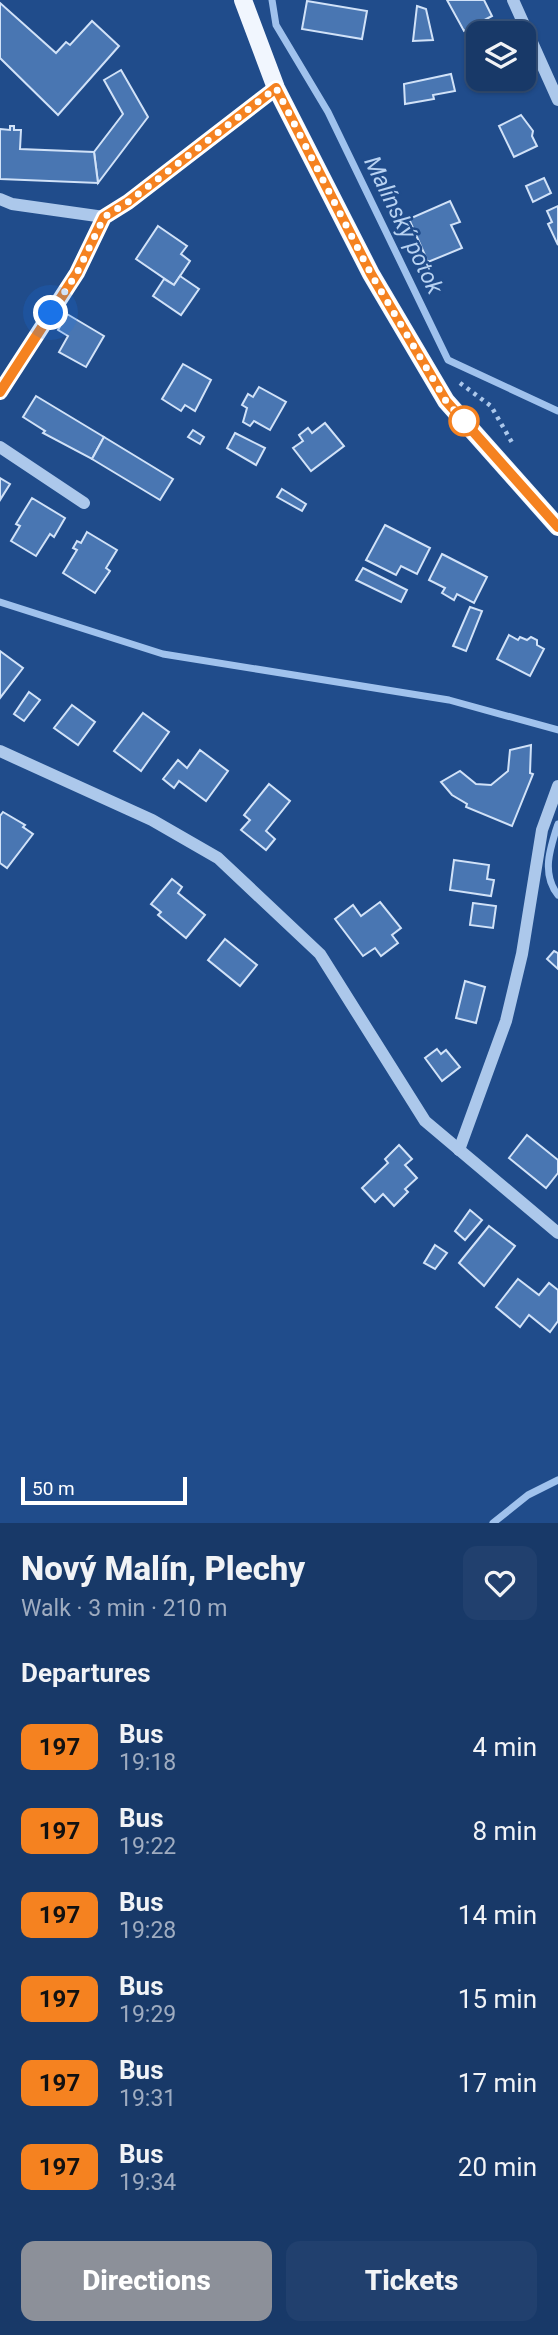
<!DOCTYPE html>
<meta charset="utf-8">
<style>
:root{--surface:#183968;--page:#21406e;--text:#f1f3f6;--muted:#9facc0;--line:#36537c;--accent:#8c9099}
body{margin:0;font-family:Roboto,sans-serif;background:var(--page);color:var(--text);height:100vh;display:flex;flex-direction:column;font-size:26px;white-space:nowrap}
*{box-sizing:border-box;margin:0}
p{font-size:23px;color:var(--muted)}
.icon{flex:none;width:38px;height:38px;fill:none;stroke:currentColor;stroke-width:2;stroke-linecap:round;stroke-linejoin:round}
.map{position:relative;height:1523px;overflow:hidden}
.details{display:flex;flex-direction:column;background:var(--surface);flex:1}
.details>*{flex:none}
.badge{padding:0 14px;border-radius:10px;font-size:24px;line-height:46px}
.buttons{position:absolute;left:466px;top:21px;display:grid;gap:14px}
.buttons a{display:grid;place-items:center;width:70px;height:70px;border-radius:14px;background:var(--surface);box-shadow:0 2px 5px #0004,0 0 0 2px var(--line);font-size:35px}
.scale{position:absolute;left:21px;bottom:18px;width:166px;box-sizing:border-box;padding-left:7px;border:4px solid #fff;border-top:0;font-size:19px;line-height:24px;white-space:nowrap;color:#fff;-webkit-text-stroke:5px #204c8b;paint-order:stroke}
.you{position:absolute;width:35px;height:35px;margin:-18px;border:5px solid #fff;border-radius:50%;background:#1a73e8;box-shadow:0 0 0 10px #1a73e833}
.map>.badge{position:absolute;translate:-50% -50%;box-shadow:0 0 0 4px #fff}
h2{padding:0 21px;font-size:26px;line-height:63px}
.round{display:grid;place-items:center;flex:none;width:74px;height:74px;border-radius:14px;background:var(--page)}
.overview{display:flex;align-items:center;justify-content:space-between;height:119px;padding:0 21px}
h1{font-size:33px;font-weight:800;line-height:52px}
.cta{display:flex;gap:14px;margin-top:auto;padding:14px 21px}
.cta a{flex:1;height:80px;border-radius:14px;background:var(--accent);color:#fff;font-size:28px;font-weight:800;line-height:80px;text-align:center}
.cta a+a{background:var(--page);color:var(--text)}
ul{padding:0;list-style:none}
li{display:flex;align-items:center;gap:21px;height:84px;padding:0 21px}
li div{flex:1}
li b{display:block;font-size:26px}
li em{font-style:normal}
li .badge{min-width:77px;font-weight:700;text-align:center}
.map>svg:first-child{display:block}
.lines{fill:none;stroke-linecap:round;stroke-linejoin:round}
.stream{stroke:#a0c2ed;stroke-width:7}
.building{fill:#4976b2;stroke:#d1e2f8;stroke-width:2}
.path{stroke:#acc8eb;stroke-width:4.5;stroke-dasharray:3.5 5;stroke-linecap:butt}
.minor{stroke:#acc8eb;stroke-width:12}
.major{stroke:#f1f6fe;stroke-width:18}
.line-casing{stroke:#fff;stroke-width:16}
.line{stroke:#f58220;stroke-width:10}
.walk{stroke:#fff;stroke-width:7;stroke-dasharray:0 12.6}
.stop-dot{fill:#fff;stroke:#f58220;stroke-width:3.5}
.labels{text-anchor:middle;stroke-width:5;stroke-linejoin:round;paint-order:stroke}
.water-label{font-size:23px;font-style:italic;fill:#b8d2f2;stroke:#204c8b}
</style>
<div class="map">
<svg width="558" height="1523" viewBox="0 0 558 1523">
<rect width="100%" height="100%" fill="#204c8b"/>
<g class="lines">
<g class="stream">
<path d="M272 0 276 25 328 112 448 360 558 411"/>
<path d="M0 602 163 654 449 700 558 730"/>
<path d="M558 824C550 848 541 874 558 895"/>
<path d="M493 1523 528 1495 558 1480"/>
</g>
</g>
<g class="building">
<path d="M447 0H484L492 16 464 31Z"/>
<path d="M307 1 367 11 362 39 302 29Z"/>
<path d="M0 3 56 53 66 42 70 45 92 21 119 46 58 115 0 58Z"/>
<path d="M417 6 426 9 433 40 413 41Z"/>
<path d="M121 70 148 117 98 183 94 152 123 114 104 80Z"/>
<path d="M451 74 455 91 433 95 434 99 405 104 404 84Z"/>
<path d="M521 115 533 131 532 136 537 146 514 157 499 126Z"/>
<path d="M10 126H14V130H21L20 149 94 152 98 183 0 179V129L10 130Z"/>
<path d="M544 178 551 193 533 202 526 186Z"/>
<path d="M450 201 460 222 451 225 462 248 428 262 409 219Z"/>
<path d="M558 206V245L548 224 552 222 547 211Z"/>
<path d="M158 226 187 246 181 254 190 261 174 285 136 259Z"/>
<path d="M180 276 199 289 181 315 153 296 164 279 174 285Z"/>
<path d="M67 314 104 336 86 367 59 352 68 336 58 330Z"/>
<path d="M183 364 211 380 195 411 185 405 181 411 162 399Z"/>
<path d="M259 387 286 402 270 430 254 421 250 426 243 422 247 408 242 405 248 394 253 397Z"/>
<path d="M36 396 104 437 92 459 43 433 45 431 23 417Z"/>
<path d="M325 423 344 446 311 471 293 448 303 441 299 435 308 428 312 433Z"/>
<path d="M193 430 204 437 200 444 188 437Z"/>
<path d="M235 433 265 448 256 465 227 448Z"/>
<path d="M104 437 173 479 160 500 92 459Z"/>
<path d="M0 478 10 484 0 500Z"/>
<path d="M282 489 306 504 302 511 277 497Z"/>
<path d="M32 498 65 518 54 537 50 534 36 556 11 541 20 526 16 524Z"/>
<path d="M385 525 430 548 417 574 401 566 396 575 366 560Z"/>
<path d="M87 532 117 550 106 568 110 571 95 593 63 573 77 550 73 548 77 541 81 543Z"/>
<path d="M442 554 487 577 474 603 457 594 454 600 442 593 445 588 429 580Z"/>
<path d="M363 568 407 590 401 602 356 580Z"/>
<path d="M470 607 482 611 466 651 453 646Z"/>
<path d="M509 635 518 640 520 637 527 640 531 637 537 640V645L544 649 530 676 497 659Z"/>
<path d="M0 651 23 668 0 698Z"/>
<path d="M29 692 40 700 24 721 14 714Z"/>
<path d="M72 705 95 722 78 745 54 728Z"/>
<path d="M143 713 169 732 141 771 114 751Z"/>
<path d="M531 745 530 773 533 774 512 826 466 807 467 804 452 795 441 782 460 771 476 784 491 785 508 771 510 750Z"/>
<path d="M200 750 228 771 206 801 179 781 174 788 163 779 178 760 187 768Z"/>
<path d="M269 784 290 801 266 831 275 839 266 850 241 830 250 820 244 815Z"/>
<path d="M3 812 25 825 23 827 33 834 7 868 0 863V816Z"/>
<path d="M454 860 489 865 487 879 494 880 491 896 450 890Z"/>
<path d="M172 879 182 887 178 893 205 915 186 938 158 915 161 912 151 904Z"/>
<path d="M380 902 401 928 392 935 398 943 381 956 375 948 363 956 335 919 353 905 361 916Z"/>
<path d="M473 903 496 906 493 928 470 925Z"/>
<path d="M225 939 257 965 240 986 208 960Z"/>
<path d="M554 951 558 953V969L547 959Z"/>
<path d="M465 981 485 987 476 1023 456 1018Z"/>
<path d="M437 1049 441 1054 446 1050 460 1067 442 1081 425 1058Z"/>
<path d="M527 1135 558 1160V1173L546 1188 509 1158Z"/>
<path d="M399 1145 412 1159 405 1165 417 1178 405 1189 408 1192 394 1206 383 1194 375 1202 362 1188 388 1163 385 1159Z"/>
<path d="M470 1210 482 1220 465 1240 455 1231Z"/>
<path d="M489 1226 515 1246 484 1286 459 1263Z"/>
<path d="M435 1245 447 1253 435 1269 424 1263Z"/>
<path d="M518 1279 539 1295 549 1283 558 1290V1321L550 1332 529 1315 520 1327 496 1307Z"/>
</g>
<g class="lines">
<path class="path" d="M460 383 491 406 514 446"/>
<g class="minor">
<path d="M513 0 558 100"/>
<path d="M0 199 12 204 104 217"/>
<path d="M0 392 77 273 104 217 128 202 276 88"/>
<path d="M0 447 84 503"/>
<path d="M0 751 152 820 218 858 320 954 425 1121 558 1233"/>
<path d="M459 1150 506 1021 522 954 542 830 558 786"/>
</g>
<path class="major" d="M243 0 276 88 371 274 446 401 558 527"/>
</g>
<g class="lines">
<g class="line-casing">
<path id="line" d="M0 392 77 273 104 217 128 202 276 88 371 274 446 401 558 527"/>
</g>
<use href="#line" class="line"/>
<path class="walk" d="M51 313 77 273 104 217 128 202 276 88 371 274 446 401 464 421"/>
</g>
<circle class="stop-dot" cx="464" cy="421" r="14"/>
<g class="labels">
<g class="water-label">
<text transform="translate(404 225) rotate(64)" y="8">Malínský potok</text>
</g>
</g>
</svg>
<div class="buttons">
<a><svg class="icon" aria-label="layers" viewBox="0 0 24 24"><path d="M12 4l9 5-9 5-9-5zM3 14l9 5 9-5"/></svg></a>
</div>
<div class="scale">50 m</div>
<div class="you" style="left:51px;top:313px"></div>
</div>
<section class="details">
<div class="overview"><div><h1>Nový Malín, Plechy</h1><p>Walk · 3 min · 210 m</p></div><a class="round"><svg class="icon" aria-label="heart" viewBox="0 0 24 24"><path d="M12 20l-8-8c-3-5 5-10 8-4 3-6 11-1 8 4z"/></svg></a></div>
<h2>Departures</h2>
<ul>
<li><span class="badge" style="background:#f58220;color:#111">197</span><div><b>Bus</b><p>19:18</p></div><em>4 min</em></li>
<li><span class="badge" style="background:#f58220;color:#111">197</span><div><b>Bus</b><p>19:22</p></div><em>8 min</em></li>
<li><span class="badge" style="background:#f58220;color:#111">197</span><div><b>Bus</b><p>19:28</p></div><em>14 min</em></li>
<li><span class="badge" style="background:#f58220;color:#111">197</span><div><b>Bus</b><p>19:29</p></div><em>15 min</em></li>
<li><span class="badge" style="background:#f58220;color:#111">197</span><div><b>Bus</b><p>19:31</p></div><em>17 min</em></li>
<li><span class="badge" style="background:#f58220;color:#111">197</span><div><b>Bus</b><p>19:34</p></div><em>20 min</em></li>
</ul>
<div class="cta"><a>Directions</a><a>Tickets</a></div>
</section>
